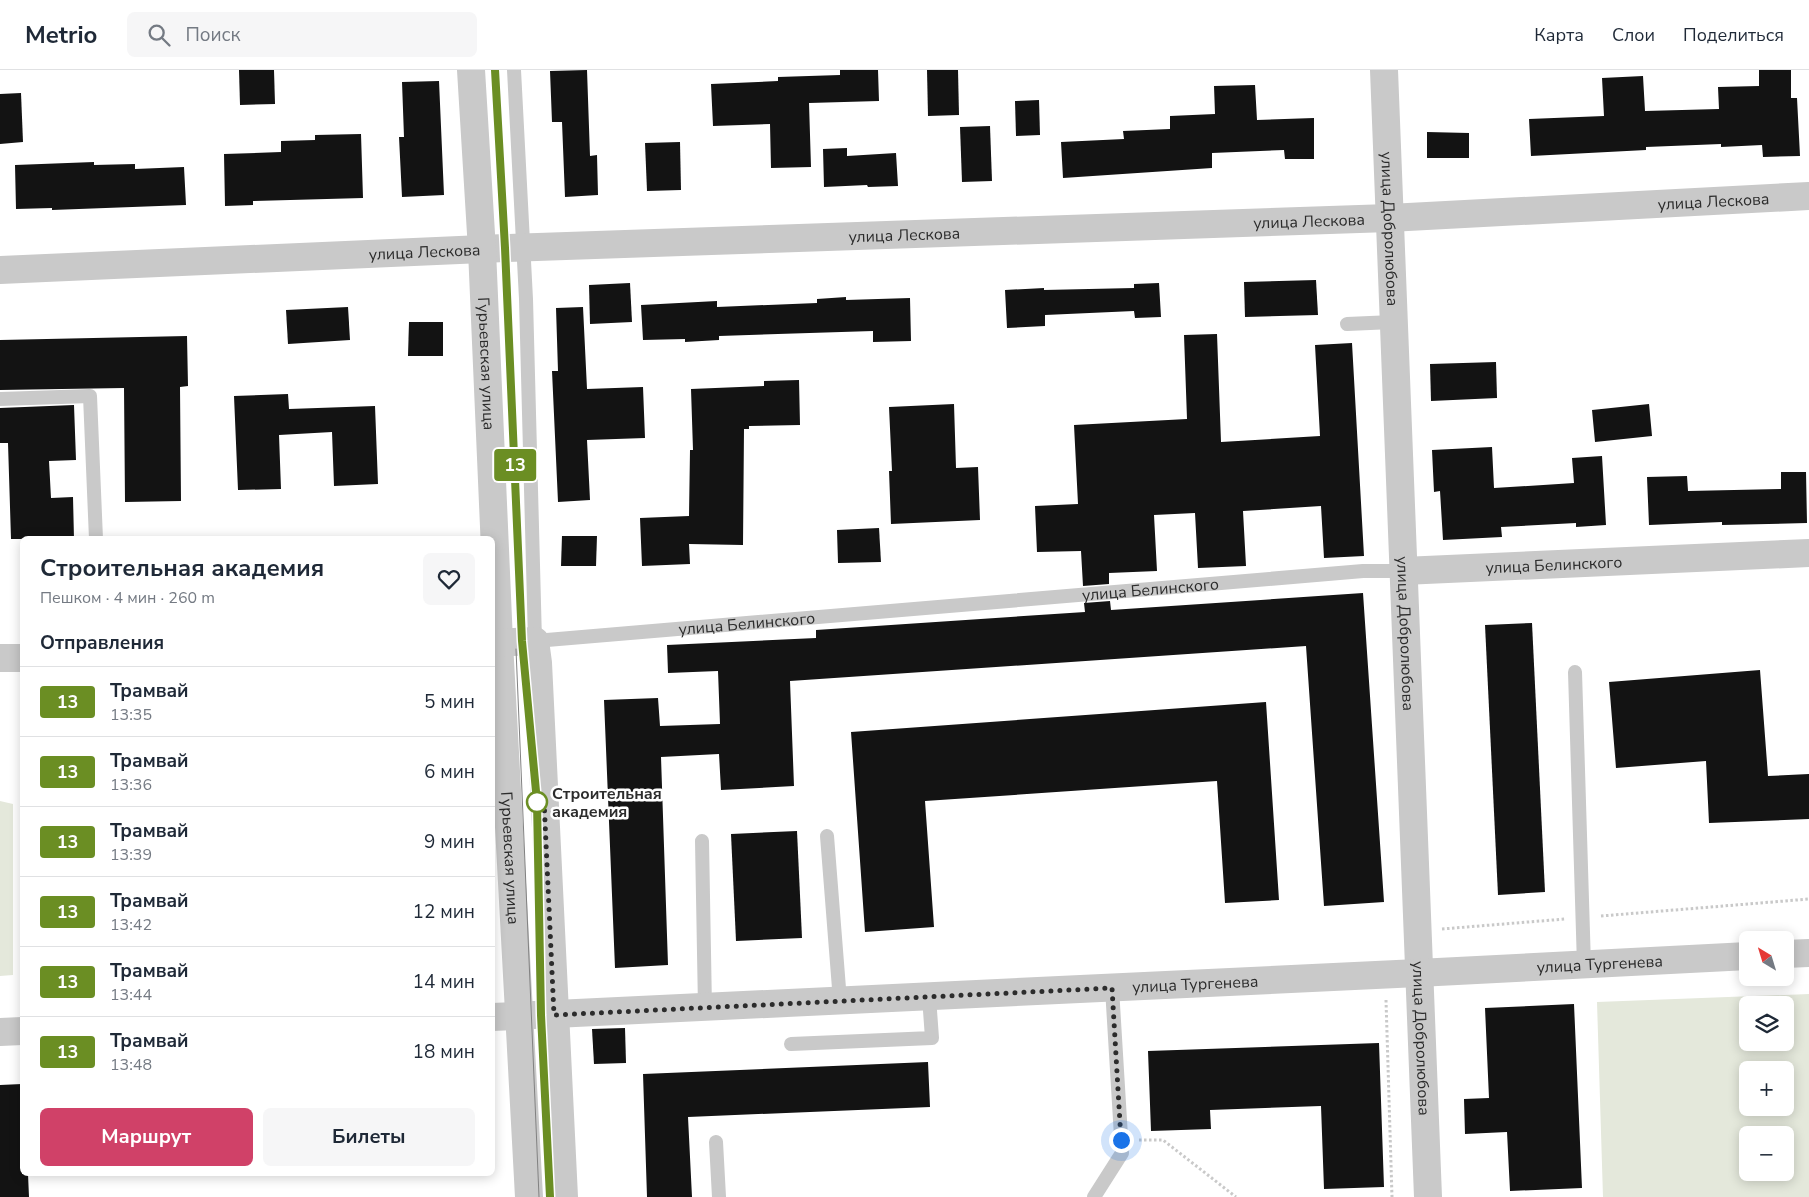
<!DOCTYPE html>
<html lang="ru">
<meta charset="utf-8">
<style>
:root{--surface:#fff;--page:#f6f6f7;--text:#1f2937;--muted:#747a83;--line:#e0e1e3;--accent:#d04168}
body{margin:0;font-family:"Nunito Sans",sans-serif;background:var(--page);color:var(--text);height:100vh;display:flex;flex-direction:column;font-size:19px;white-space:nowrap}
*{box-sizing:border-box;margin:0}
p{font-size:16px;color:var(--muted)}
.icon{flex:none;width:28px;height:28px;fill:none;stroke:currentColor;stroke-width:2;stroke-linecap:round;stroke-linejoin:round}
.map{position:relative;flex:1;overflow:hidden}
.sheet{position:absolute;left:20px;top:466px;width:475px;height:640px;display:flex;flex-direction:column;background:var(--surface);border-radius:8px;box-shadow:0 2px 12px #0003}
.sheet>*{flex:none}
.badge{padding:0 10px;border-radius:4px;font-size:18px;line-height:32px}
.needle{width:32px;rotate:322deg}
.buttons{position:absolute;left:1739px;top:861px;display:grid;gap:10px}
.buttons a{display:grid;place-items:center;width:55px;height:55px;border-radius:8px;background:var(--surface);box-shadow:0 2px 12px #0003;font-size:25px}
.you{position:absolute;width:25px;height:25px;margin:-12px;border:4px solid #fff;border-radius:50%;background:#1a73e8;box-shadow:0 0 0 8px #1a73e833}
.map>.badge{position:absolute;translate:-50% -50%;box-shadow:0 0 0 2px #fff}
h2{padding:0 20px;font-size:19px;line-height:45px}
.round{display:grid;place-items:center;flex:none;width:52px;height:52px;border-radius:8px;background:var(--page)}
.overview{display:flex;align-items:center;justify-content:space-between;height:85px;padding:0 20px}
h1{font-size:24px;font-weight:700;line-height:38px}
.button{display:flex;gap:10px;margin-top:auto;padding:10px 20px}
.button a{flex:1;height:58px;border-radius:8px;background:var(--accent);color:#fff;font-size:20px;font-weight:700;line-height:58px;text-align:center}
.button a+a{background:var(--page);color:var(--text)}
ul{padding:0;list-style:none}
li{display:flex;align-items:center;gap:15px;height:70px;padding:0 20px;border-top:1px solid var(--line)}
li div{flex:1}
li b{display:block;font-size:19px}
li em{font-style:normal}
li .badge{min-width:55px;font-weight:700;text-align:center}
header{display:flex;align-items:center;gap:30px;box-sizing:border-box;height:70px;padding:0 25px;background:var(--surface);border-bottom:1px solid var(--line)}
header strong{font-size:24px}
nav{display:flex;gap:28px;margin-inline-start:auto;font-size:18px}
.search{width:350px;height:45px;background:var(--page);display:flex;align-items:center;gap:12px;box-sizing:border-box;padding:0 18px;border-radius:8px;color:var(--muted);font-size:19px}
.map>svg:first-child{display:block}
.green{fill:#e4e8db;fill-rule:evenodd}
.building{fill:#131313}
.lines{fill:none;stroke-linecap:round;stroke-linejoin:round}
.path{stroke:#c9c9c9;stroke-width:3;stroke-dasharray:2.5 2.5;stroke-linecap:butt}
.service{stroke:#c9c9c9;stroke-width:14}
.minor{stroke:#c9c9c9;stroke-width:28}
.tertiary{stroke:#c9c9c9;stroke-width:28}
.tram{stroke:#818181;stroke-width:1}
.line-casing{stroke:#fff;stroke-width:11}
.line{stroke:#6b8e23;stroke-width:8}
.walk{stroke:#2c2c2c;stroke-width:5;stroke-dasharray:0 9}
.stop-dot{fill:#fff;stroke:#6b8e23;stroke-width:2.5}
.labels{text-anchor:middle;stroke-width:5;stroke-linejoin:round;paint-order:stroke}
.street-label{font-size:16px;fill:#2c2c2c;stroke:#fff}
.stop-label{font-size:16px;font-weight:bold;fill:#2c2c2c;stroke:#fff;text-anchor:start}
</style>
<header>
<strong>Metrio</strong>
<div class="search"><svg class="icon" aria-label="search" viewBox="0 0 24 24"><circle cx="10" cy="10" r="6"/><path d="M15 15l6 6"/></svg>Поиск</div>
<nav><a>Карта</a><a>Слои</a><a>Поделиться</a></nav>
</header>
<div class="map">
<svg width="1809" height="1127" viewBox="0 0 1809 1127">
<rect width="100%" height="100%" fill="#fff"/>
<g class="green">
<path d="M0 731 13 734V905L0 906Z"/>
<path d="M1809 924V1127H1603L1597 932ZM1748 935H1785V972H1748ZM1748 1000H1785V1038H1748ZM1748 1065H1785V1102H1748Z"/>
</g>
<g class="building">
<path d="M239 0H274L275 34 240 35Z"/>
<path d="M587 0 590 86 597 85 598 125 565 127 562 52H552L550 1Z"/>
<path d="M840 0H878L879 31 809 33 811 97 771 98 770 54 713 56 711 14 778 11V7L840 5Z"/>
<path d="M927 0H958L959 45 928 46Z"/>
<path d="M1759 0H1791V28H1797L1800 86 1763 87 1762 75 1721 77V74L1646 77V80L1531 86 1529 49 1604 46 1602 8 1643 6 1645 41 1719 39 1718 17 1759 16Z"/>
<path d="M439 11 444 125 402 127 399 67H404L402 12Z"/>
<path d="M1255 15 1257 50 1314 48V89H1285L1284 80 1212 83V98L1063 108 1061 72 1124 69 1123 61 1170 59V46L1215 44 1214 16Z"/>
<path d="M21 23 23 72 0 74V24Z"/>
<path d="M1039 30 1040 65 1016 66 1015 31Z"/>
<path d="M990 56 992 111 962 112 960 57Z"/>
<path d="M1427 62 1469 63V88H1427Z"/>
<path d="M361 64 363 128 253 131V135L225 136 224 84 281 82V71L315 70V65Z"/>
<path d="M680 72 681 120 647 121 645 73Z"/>
<path d="M847 78V86L896 83 898 116 868 117 867 115 824 117 823 79Z"/>
<path d="M94 92V95L135 94V99L184 97 186 135 52 140V138L16 139 15 95Z"/>
<path d="M1316 210 1318 245 1245 247 1244 212Z"/>
<path d="M630 213 632 252 590 254 589 215Z"/>
<path d="M1159 213 1161 247 1135 248 1134 241 1045 245V256L1007 258 1005 220 1044 218V220L1134 218V214Z"/>
<path d="M846 227V230L910 228 911 271 873 272V261L719 266V270L685 272V269L643 270 641 235 717 231V237L817 233V229Z"/>
<path d="M348 237 350 270 288 274 286 240Z"/>
<path d="M583 237 587 319 643 317 645 368 587 370 590 430 558 432 552 301H558L556 238Z"/>
<path d="M409 252H443V286H408Z"/>
<path d="M1217 264 1221 372 1320 366 1315 275 1352 273 1364 486 1324 488 1321 436 1243 441 1246 496 1198 498 1195 443 1154 445 1157 501 1109 503V514L1083 516 1081 481 1037 482 1035 436 1078 434 1074 355 1187 349 1184 265Z"/>
<path d="M187 266 188 316 180 317 181 431 125 432 124 318 0 320V270Z"/>
<path d="M1496 292 1497 328 1431 331 1430 294Z"/>
<path d="M799 310 800 355 749 356V359H744L743 475 689 474 690 494 642 496 640 448 689 446 690 380H693L691 319 764 316V311Z"/>
<path d="M288 324 289 339 375 336 378 414 334 416 332 362 279 365 281 419 238 420 234 326Z"/>
<path d="M954 334 956 398 978 397 980 450 891 454 889 401H892L889 337Z"/>
<path d="M1649 334 1652 366 1595 372 1592 340Z"/>
<path d="M74 335 76 390 49 391 51 428 73 427 74 469H11L8 373H0V338Z"/>
<path d="M1492 377 1494 418 1574 413 1572 388 1602 386 1606 455 1576 457V453L1501 457 1502 467 1443 470 1440 421 1434 422 1432 380Z"/>
<path d="M1781 402H1806L1807 453 1722 455V452L1649 455 1647 407 1687 406 1688 421 1781 419Z"/>
<path d="M879 458 881 492 838 493 837 460Z"/>
<path d="M562 466H597L596 496H561Z"/>
<path d="M1363 523 1384 832 1324 836 1306 576 790 611 794 716 721 720 719 684 661 687 668 895 615 898 604 630 658 628 660 656 720 654 718 601 668 603 667 575 816 568V560L1085 542 1084 533 1110 531 1111 540Z"/>
<path d="M1532 553 1545 822 1498 825 1485 555Z"/>
<path d="M1760 600 1768 706 1809 704V749L1709 753 1706 691 1616 698 1609 612Z"/>
<path d="M1266 632 1279 830 1225 833 1217 711 925 731 934 857 865 862 851 662Z"/>
<path d="M797 761 802 868 736 871 731 764Z"/>
<path d="M1574 934 1582 1118 1510 1121 1507 1062 1465 1064 1464 1029 1489 1028 1485 938Z"/>
<path d="M625 958 626 993 594 994 592 959Z"/>
<path d="M1379 973 1384 1117 1324 1119 1321 1036 1210 1040 1211 1059 1151 1061 1148 981Z"/>
<path d="M928 992 930 1037 688 1047 692 1127H647L643 1004Z"/>
<path d="M22 1014V1104H28L29 1127H0V1015Z"/>
</g>
<g class="lines">
<g class="path">
<path d="M1601 846 1809 829"/>
<path d="M1442 859 1565 849"/>
<path d="M1386 930 1392 1127"/>
<path d="M1139 1070H1163L1236 1127"/>
</g>
<g class="service">
<path id="s1" d="M514 0 526 229 535 571 1363 501H1403"/>
<path d="M1347 254 1393 252"/>
<path d="M0 329 90 326 96 469"/>
<path d="M1575 602 1584 895"/>
<path d="M827 766 840 931"/>
<path d="M702 771 705 938"/>
<path d="M791 974 932 968 929 927"/>
<path d="M716 1072 719 1127"/>
<path d="M1094 1127 1122 1083 1112 918"/>
</g>
<g class="minor">
<path id="s2" d="M1384 0 1428 1127"/>
<path id="s3" d="M0 200 505 178 1389 148 1809 126"/>
<path id="s4" d="M1403 501 1809 483"/>
<path d="M1785 884 1809 883"/>
<path id="s5" d="M492 947 1418 903 1748 886"/>
<path d="M0 962 22 961"/>
</g>
<g class="tertiary">
<path id="s6" d="M471 0 482 180 499 572 529 1127"/>
<path d="M492 573 535 571 538 593 564 1127"/>
<path d="M0 588H22"/>
</g>
<g class="tram">
<path d="M495 0 505 178 522 571 537 732 541 945 550 1127"/>
<path d="M516 579 539 1127"/>
</g>
</g>
<g class="lines">
<g class="line-casing">
<path id="line" d="M495 0 505 178 522 571 537 732 541 945 550 1127"/>
</g>
<use href="#line" class="line"/>
<path class="walk" d="M537 732 544 730 554 945 1112 918 1121 1070"/>
</g>
<circle class="stop-dot" cx="537" cy="732" r="10"/>
<g class="labels">
<g class="street-label">
<text dy="6" stroke="none"><textPath href="#s3" startOffset="1715">улица Лескова</textPath></text>
<text dy="6" stroke="none"><textPath href="#s3" startOffset="1310">улица Лескова</textPath></text>
<text dy="6" stroke="none"><textPath href="#s2" startOffset="159">улица Добролюбова</textPath></text>
<text dy="6" stroke="none"><textPath href="#s3" startOffset="905">улица Лескова</textPath></text>
<text dy="6" stroke="none"><textPath href="#s3" startOffset="425">улица Лескова</textPath></text>
<text dy="6" stroke="none"><textPath href="#s6" startOffset="294">Гурьевская улица</textPath></text>
<text dy="6" stroke="none"><textPath href="#s4" startOffset="151">улица Белинского</textPath></text>
<text dy="6" stroke="none"><textPath href="#s1" startOffset="1189">улица Белинского</textPath></text>
<text dy="6" stroke="none"><textPath href="#s1" startOffset="784">улица Белинского</textPath></text>
<text dy="6" stroke="none"><textPath href="#s2" startOffset="564">улица Добролюбова</textPath></text>
<text dy="6" stroke="none"><textPath href="#s6" startOffset="789">Гурьевская улица</textPath></text>
<text dy="6" stroke="none"><textPath href="#s5" startOffset="1109">улица Тургенева</textPath></text>
<text dy="6" stroke="none"><textPath href="#s5" startOffset="704">улица Тургенева</textPath></text>
<text dy="6" stroke="none"><textPath href="#s2" startOffset="969">улица Добролюбова</textPath></text>
</g>
<g class="stop-label">
<text x="552" y="729">Строительная<tspan x="552" dy="18">академия</tspan></text>
</g>
</g>
</svg>
<div class="buttons">
<a><svg class="needle" viewBox="-14 -14 28 28"><path d="M0-13l5 13h-10z" fill="#e53935"/><path d="M0 13l5-13h-10z" fill="#747a83"/></svg></a>
<a><svg class="icon" aria-label="layers" viewBox="0 0 24 24"><path d="M12 4l9 5-9 5-9-5zM3 14l9 5 9-5"/></svg></a>
<a>+</a>
<a>−</a>
</div>
<div class="you" style="left:1121px;top:1070px"></div>
<b class="badge" style="left:515px;top:395px;background:#6b8e23;color:#fff">13</b>
<section class="sheet">
<div class="overview"><div><h1>Строительная академия</h1><p>Пешком · 4 мин · 260 m</p></div><a class="round"><svg class="icon" aria-label="heart" viewBox="0 0 24 24"><path d="M12 20l-8-8c-3-5 5-10 8-4 3-6 11-1 8 4z"/></svg></a></div>
<h2>Отправления</h2>
<ul>
<li><span class="badge" style="background:#6b8e23;color:#fff">13</span><div><b>Трамвай</b><p>13:35</p></div><em>5 мин</em></li>
<li><span class="badge" style="background:#6b8e23;color:#fff">13</span><div><b>Трамвай</b><p>13:36</p></div><em>6 мин</em></li>
<li><span class="badge" style="background:#6b8e23;color:#fff">13</span><div><b>Трамвай</b><p>13:39</p></div><em>9 мин</em></li>
<li><span class="badge" style="background:#6b8e23;color:#fff">13</span><div><b>Трамвай</b><p>13:42</p></div><em>12 мин</em></li>
<li><span class="badge" style="background:#6b8e23;color:#fff">13</span><div><b>Трамвай</b><p>13:44</p></div><em>14 мин</em></li>
<li><span class="badge" style="background:#6b8e23;color:#fff">13</span><div><b>Трамвай</b><p>13:48</p></div><em>18 мин</em></li>
</ul>
<div class="button"><a>Маршрут</a><a>Билеты</a></div>
</section>
</div>
